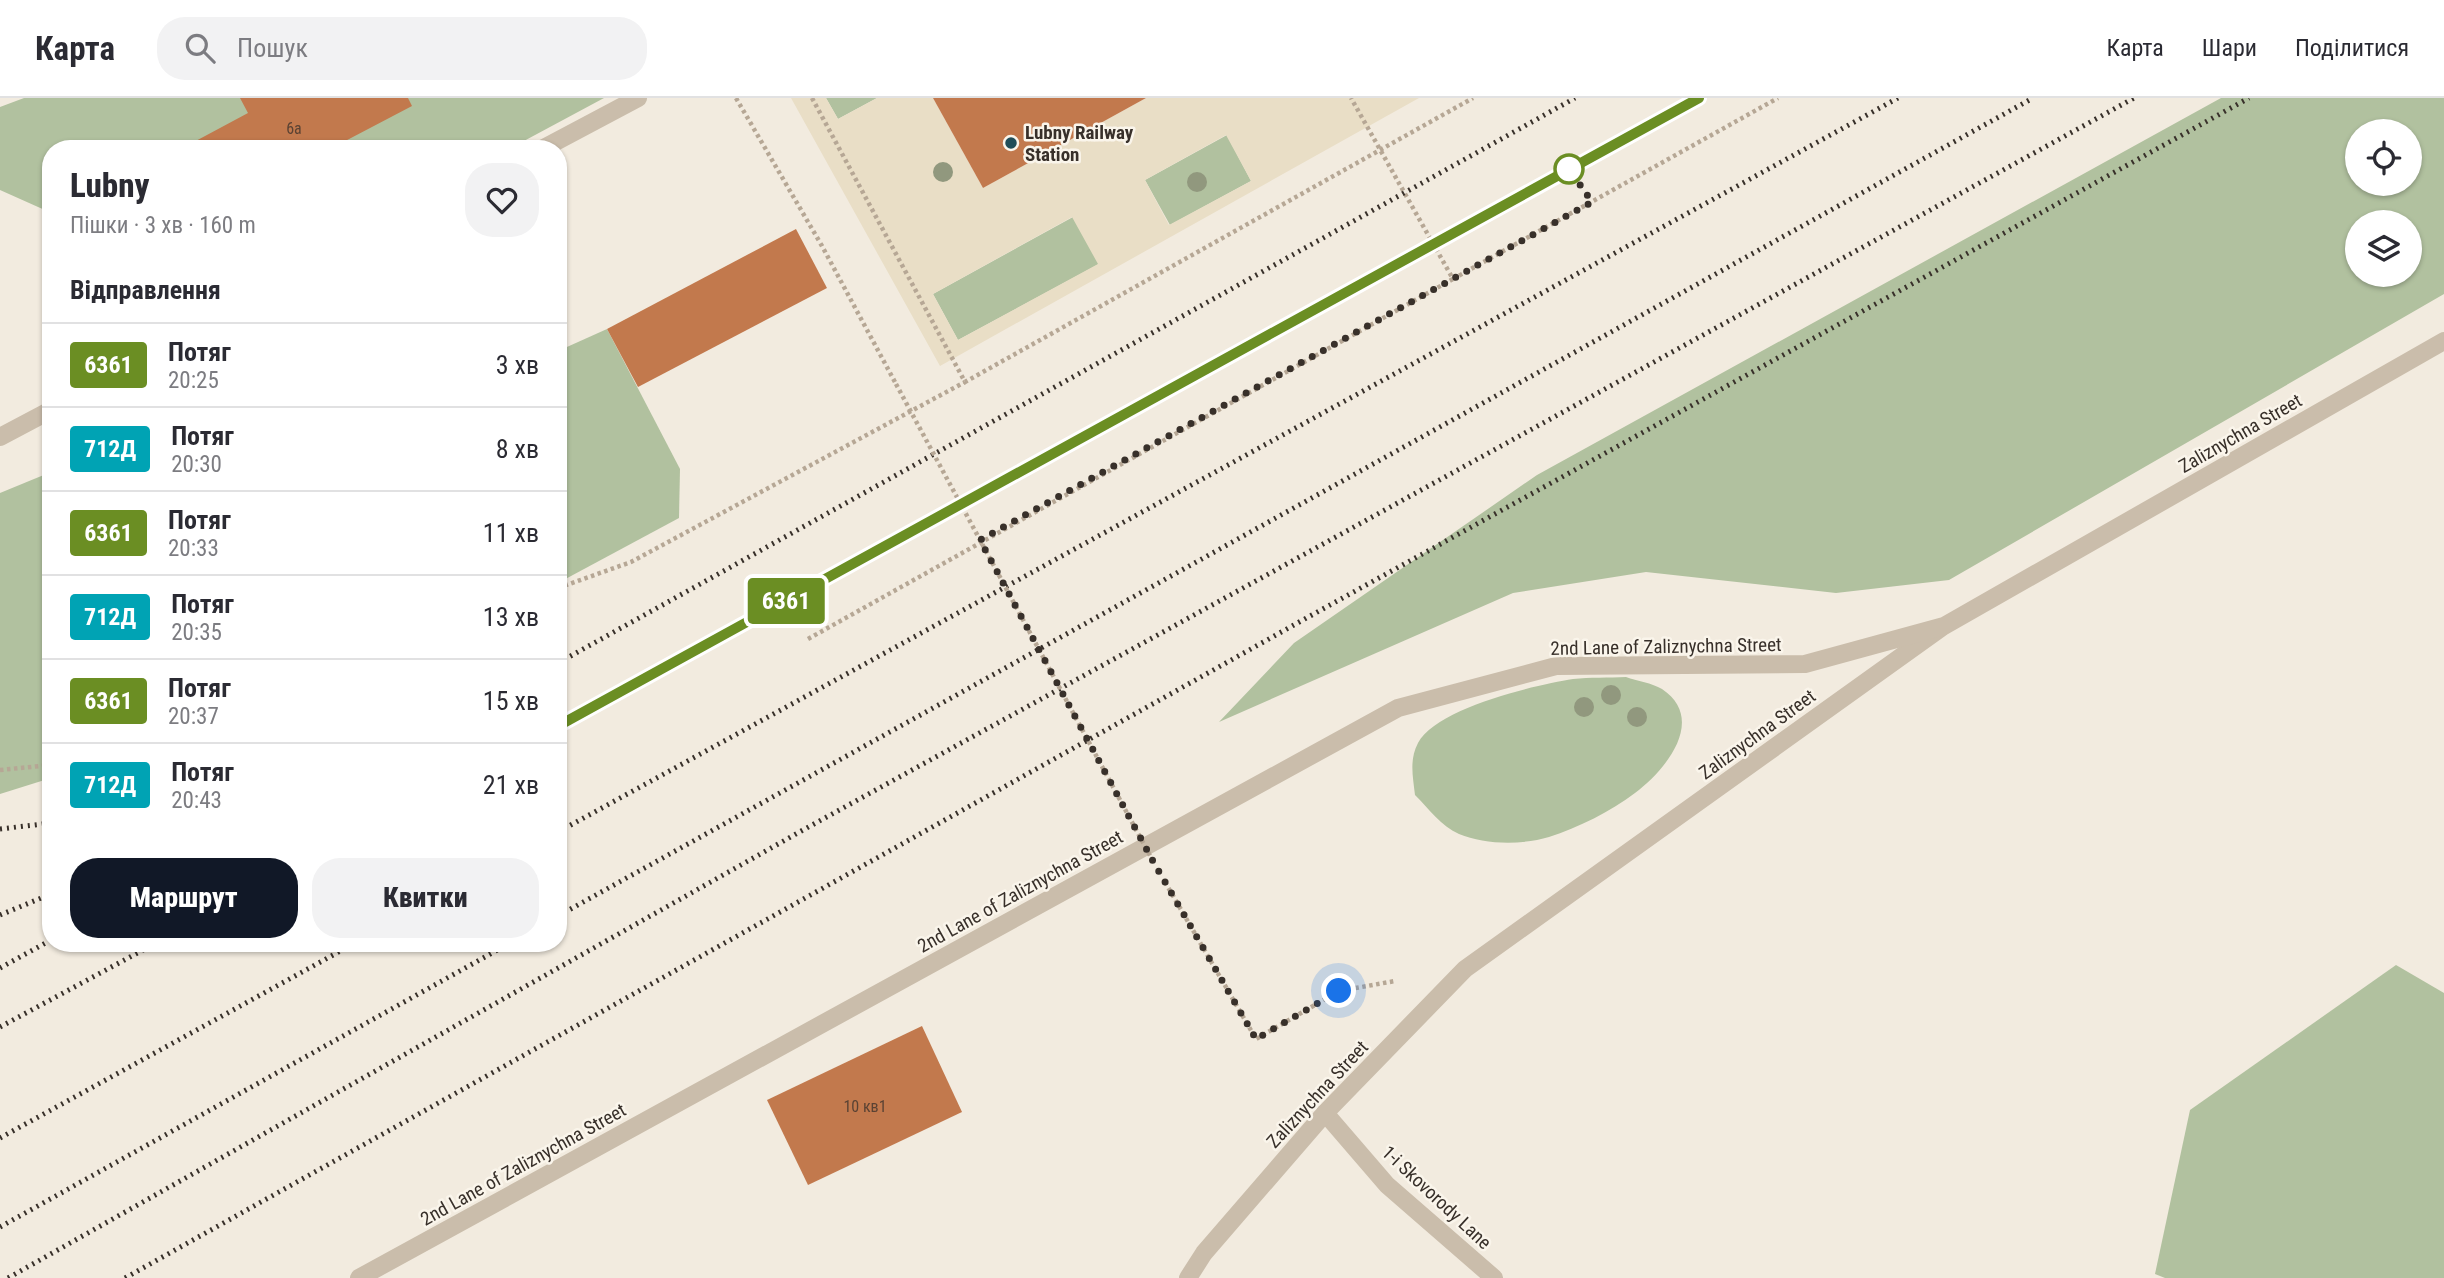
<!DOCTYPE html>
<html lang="uk">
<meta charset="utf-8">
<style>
:root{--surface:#fff;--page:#f2f2f3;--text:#2b2b33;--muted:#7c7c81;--line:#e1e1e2;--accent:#111827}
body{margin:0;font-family:"Roboto Condensed",sans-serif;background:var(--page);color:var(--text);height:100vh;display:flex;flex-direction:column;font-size:26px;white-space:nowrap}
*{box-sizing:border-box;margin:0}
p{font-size:23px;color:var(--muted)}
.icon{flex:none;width:38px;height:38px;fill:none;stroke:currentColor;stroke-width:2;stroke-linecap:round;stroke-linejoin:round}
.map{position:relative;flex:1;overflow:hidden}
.side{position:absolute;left:42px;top:42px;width:525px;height:812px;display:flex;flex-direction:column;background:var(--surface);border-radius:28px;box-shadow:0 2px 5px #0004}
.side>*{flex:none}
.badge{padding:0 14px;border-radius:5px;font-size:24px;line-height:46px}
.fabs{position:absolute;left:2345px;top:21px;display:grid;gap:14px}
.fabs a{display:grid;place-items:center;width:77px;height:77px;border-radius:50%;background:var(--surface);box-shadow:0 2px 5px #0004;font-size:35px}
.you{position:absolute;width:35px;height:35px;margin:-18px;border:5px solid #fff;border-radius:50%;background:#1a73e8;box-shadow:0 0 0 10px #1a73e833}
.map>.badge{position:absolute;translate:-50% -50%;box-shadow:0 0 0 4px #fff}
h2{padding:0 28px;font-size:26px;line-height:63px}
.round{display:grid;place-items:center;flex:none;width:74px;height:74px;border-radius:28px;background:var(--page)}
.summary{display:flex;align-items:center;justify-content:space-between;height:119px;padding:0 28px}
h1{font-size:33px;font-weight:800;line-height:52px}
.button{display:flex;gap:14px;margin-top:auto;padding:14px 28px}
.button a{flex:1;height:80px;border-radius:28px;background:var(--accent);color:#fff;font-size:28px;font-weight:800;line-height:80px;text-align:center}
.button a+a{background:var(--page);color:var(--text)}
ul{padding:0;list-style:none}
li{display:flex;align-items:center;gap:21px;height:84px;padding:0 28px;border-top:2px solid var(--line)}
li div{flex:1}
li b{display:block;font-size:26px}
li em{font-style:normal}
li .badge{min-width:77px;font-weight:700;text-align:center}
header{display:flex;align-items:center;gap:42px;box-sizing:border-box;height:98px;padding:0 35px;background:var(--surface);border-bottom:2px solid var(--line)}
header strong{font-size:33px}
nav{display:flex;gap:38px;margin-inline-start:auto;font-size:24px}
.search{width:490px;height:63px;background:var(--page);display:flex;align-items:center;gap:18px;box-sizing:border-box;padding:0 24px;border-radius:28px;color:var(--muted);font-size:26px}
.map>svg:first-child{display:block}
.green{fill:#b1c19f;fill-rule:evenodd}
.plaza{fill:#e9dec6;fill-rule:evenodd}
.building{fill:#c2794d}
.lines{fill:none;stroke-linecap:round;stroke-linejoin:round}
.path{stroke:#b6a795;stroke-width:4.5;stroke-dasharray:3.5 3.5;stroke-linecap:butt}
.service{stroke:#cabdab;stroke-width:18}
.minor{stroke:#cabdab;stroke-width:18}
.tertiary{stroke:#cabdab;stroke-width:18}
.rail{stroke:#38302a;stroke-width:5;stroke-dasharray:2 5;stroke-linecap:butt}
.path-bridge{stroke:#b6a795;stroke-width:4.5;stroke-dasharray:3.5 3.5;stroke-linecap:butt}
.tree{fill:#91987e}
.line-casing{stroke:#fff;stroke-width:16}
.line{stroke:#6b8e23;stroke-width:10}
.walk{stroke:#38302a;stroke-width:7;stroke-dasharray:0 12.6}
.poi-dot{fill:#204d58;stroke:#faf5eb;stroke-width:2.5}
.stop-dot{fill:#fff;stroke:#6b8e23;stroke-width:3.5}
.labels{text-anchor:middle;stroke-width:5;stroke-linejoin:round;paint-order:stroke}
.number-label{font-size:16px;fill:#5a4233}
.poi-label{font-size:19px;font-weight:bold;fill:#38302a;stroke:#faf5eb;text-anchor:start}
.street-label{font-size:19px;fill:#38302a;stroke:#faf5eb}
</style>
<header>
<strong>Карта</strong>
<div class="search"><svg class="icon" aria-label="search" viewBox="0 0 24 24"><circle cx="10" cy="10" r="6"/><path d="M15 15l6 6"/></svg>Пошук</div>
<nav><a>Карта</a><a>Шари</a><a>Поділитися</a></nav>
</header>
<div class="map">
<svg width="2444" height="1180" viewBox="0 0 2444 1180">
<rect width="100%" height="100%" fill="#f2ebdf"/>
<g class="green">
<path d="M24 0H604L509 51H51V119L47 113 0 92V9Z"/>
<path d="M826 0H877L838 21Z"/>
<path d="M2221 0H2444V196L1949 482 1836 495 1646 474 1513 495 1219 624 1294 545 1537 377ZM2357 33H2410V86H2357ZM2357 124H2410V177H2357Z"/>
<path d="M1227 37 1251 83 1170 127 1145 82Z"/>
<path d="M1073 119 1099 166 958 242 933 196Z"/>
<path d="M607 231 680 371 679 420 558 485V253Z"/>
<path d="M51 374V680L0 696V395Z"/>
<path d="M1626 579C1637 583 1652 585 1662 591 1707 621 1666 672 1635 695 1611 713 1578 730 1549 739 1523 747 1485 747 1459 736 1442 729 1428 710 1415 697 1413 679 1409 662 1418 645 1436 610 1535 587 1573 581 1590 579 1609 580 1626 579Z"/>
<path d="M2396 867 2444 895V1180H2165L2155 1176 2190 1012Z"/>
</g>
<path class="plaza" d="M791 0H826L838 21 877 0H933L983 90 1146 0H1419L940 268ZM1226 37 1251 83 1169 127 1145 82ZM1072 119 1098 166 958 242 933 196Z"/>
<g class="building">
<path d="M240 0H408L412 8 330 51H195L192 45 248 15Z"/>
<path d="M933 0H1146L983 90Z"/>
<path d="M796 131 827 190 638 289 607 231Z"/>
<path d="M922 928 962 1014 808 1087 767 1002Z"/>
</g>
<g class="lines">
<g class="path">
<path d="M736 0 822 148 896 286"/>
<path d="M812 0 965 284 1473 0"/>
<path d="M1453 181 1778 0"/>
<path d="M558 490 631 464 965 284"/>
<path d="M808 541 1453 181 1351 0"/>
<path d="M0 672 51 667"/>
<path d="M1165 784 1256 941 1339 893 1395 883"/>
</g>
<g class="service">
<path d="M542 51 638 0"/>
<path d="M0 339 51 312"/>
</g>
<g class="minor">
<path d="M1325 1015 1387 1087 1494 1180"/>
<path d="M1188 1180 1204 1155 1325 1015 1465 871 1941 530"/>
</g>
<path class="tertiary" d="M359 1180 1398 610 1556 568 1805 566 1944 528 2444 243"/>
<g class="rail">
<path d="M558 565 1575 0"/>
<path d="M558 628 1699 0"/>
<path d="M0 731 51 725"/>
<path d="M558 734 1898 0"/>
<path d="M0 817 51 796"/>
<path d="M558 818 2033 0"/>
<path d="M0 870 51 842"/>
<path d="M0 929 156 845"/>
<path d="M0 1040 355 845"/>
<path d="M0 1129 510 845"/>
<path d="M8 1180 803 732 2134 0"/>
<path d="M125 1180 1310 518 2249 0"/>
</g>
<path class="path-bridge" d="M896 286 1154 765"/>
</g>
<g class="tree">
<circle cx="943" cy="74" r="10"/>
<circle cx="1197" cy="84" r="10"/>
<circle cx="1611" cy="597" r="10"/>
<circle cx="1584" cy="609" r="10"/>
<circle cx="1637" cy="619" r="10"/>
</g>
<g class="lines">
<g class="line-casing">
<path id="line" d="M558 628 1699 0"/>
</g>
<use href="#line" class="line"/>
<path class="walk" d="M1339 893 1256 941 1154 765 980 442 1592 104 1569 71"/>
</g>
<circle class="poi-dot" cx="1011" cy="45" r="7"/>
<circle class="stop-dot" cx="1569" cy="71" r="14"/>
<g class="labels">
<g class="number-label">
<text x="294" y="36">6а</text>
<text x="865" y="1014">10 кв1</text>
</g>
<g class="poi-label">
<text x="1025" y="41">Lubny Railway<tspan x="1025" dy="22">Station</tspan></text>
</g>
<g class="street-label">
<text transform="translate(2240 335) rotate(-30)" y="7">Zaliznychna Street</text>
<text transform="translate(1666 548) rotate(-1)" y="7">2nd Lane of Zaliznychna Street</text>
<text transform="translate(1757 636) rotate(-36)" y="7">Zaliznychna Street</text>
<text transform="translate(1020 793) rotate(-29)" y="7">2nd Lane of Zaliznychna Street</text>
<text transform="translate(1317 996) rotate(-47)" y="7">Zaliznychna Street</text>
<text transform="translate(523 1066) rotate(-29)" y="7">2nd Lane of Zaliznychna Street</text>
<text transform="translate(1437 1099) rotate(43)" y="7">1-i Skovorody Lane</text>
</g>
</g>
</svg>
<div class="fabs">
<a><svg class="icon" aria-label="locate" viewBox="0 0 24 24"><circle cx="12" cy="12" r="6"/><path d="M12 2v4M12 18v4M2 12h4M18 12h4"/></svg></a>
<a><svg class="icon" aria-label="layers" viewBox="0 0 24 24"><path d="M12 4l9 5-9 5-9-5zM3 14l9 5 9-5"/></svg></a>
</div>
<div class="you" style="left:1339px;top:893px"></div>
<b class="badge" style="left:786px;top:503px;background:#6b8e23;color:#fff">6361</b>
<section class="side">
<div class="summary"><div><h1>Lubny</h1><p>Пішки · 3 хв · 160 m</p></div><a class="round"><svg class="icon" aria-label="heart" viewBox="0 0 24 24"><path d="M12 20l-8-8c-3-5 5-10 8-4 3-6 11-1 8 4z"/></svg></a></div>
<h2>Відправлення</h2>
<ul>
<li><span class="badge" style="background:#6b8e23;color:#fff">6361</span><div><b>Потяг</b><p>20:25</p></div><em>3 хв</em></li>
<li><span class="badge" style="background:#00a3b4;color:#fff">712Д</span><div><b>Потяг</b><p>20:30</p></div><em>8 хв</em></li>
<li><span class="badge" style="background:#6b8e23;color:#fff">6361</span><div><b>Потяг</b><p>20:33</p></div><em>11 хв</em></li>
<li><span class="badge" style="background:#00a3b4;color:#fff">712Д</span><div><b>Потяг</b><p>20:35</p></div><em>13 хв</em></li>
<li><span class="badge" style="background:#6b8e23;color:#fff">6361</span><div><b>Потяг</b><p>20:37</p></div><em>15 хв</em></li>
<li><span class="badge" style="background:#00a3b4;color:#fff">712Д</span><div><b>Потяг</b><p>20:43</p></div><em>21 хв</em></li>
</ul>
<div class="button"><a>Маршрут</a><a>Квитки</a></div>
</section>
</div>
